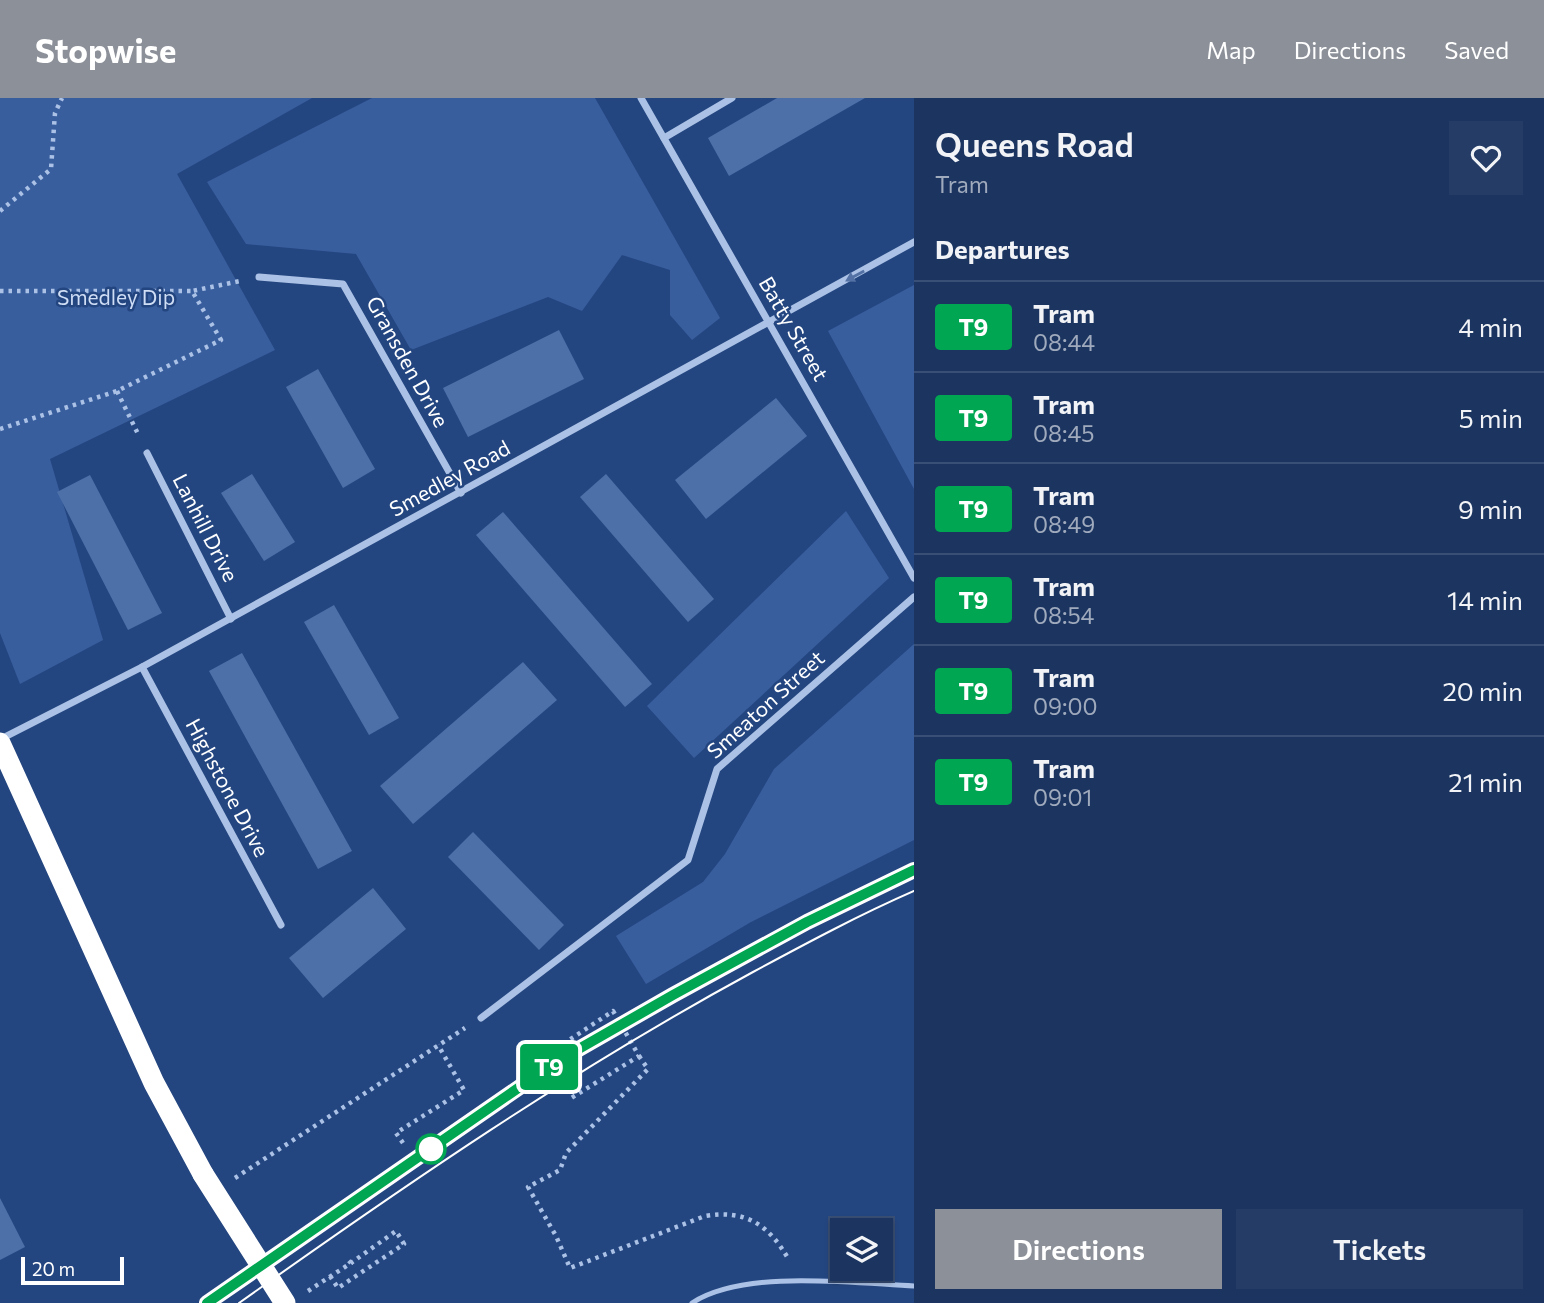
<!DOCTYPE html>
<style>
:root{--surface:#1b3460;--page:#243c66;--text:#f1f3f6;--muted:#a0aabd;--line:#394f75;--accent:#8c9099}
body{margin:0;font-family:Commissioner,sans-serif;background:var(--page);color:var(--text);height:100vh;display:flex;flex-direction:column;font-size:26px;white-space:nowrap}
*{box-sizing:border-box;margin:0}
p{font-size:23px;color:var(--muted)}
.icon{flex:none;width:38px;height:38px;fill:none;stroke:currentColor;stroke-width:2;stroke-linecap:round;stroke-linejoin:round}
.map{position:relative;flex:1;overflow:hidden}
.panel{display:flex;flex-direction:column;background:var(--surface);width:630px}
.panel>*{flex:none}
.badge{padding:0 14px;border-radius:5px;font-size:24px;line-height:46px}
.controls{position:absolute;left:830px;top:1120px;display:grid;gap:14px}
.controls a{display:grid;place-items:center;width:63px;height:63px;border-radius:0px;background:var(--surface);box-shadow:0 2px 5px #0004,0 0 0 2px var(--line);font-size:35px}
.scale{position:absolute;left:21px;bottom:18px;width:103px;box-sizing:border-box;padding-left:7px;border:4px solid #fff;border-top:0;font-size:19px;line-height:24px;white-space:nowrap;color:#fff;-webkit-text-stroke:5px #244680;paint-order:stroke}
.map>.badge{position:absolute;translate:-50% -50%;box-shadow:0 0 0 4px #fff}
h2{padding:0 21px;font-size:26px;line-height:63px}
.round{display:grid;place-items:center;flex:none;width:74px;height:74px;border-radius:0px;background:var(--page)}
.overview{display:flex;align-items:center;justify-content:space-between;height:119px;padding:0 21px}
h1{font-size:33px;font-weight:600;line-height:52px}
.button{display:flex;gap:14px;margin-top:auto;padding:14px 21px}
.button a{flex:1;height:80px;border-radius:0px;background:var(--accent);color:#fff;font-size:28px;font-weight:600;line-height:80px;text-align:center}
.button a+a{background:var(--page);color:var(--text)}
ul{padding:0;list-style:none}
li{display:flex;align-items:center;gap:21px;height:91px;padding:0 21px;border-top:2px solid var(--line)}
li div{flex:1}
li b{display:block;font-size:26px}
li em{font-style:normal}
li .badge{min-width:77px;font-weight:700;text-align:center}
header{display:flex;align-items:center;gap:42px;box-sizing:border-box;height:98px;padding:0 35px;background:var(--accent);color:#fff}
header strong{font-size:33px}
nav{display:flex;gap:38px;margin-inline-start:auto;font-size:24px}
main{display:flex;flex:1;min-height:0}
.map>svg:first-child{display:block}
.green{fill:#395e9e}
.building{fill:#4d70a9}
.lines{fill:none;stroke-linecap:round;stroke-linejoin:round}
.path{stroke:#abc2e6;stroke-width:4.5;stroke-dasharray:3.5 5;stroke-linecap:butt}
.lane{stroke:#abc2e6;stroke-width:5}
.street{stroke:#abc2e6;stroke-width:7}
.highway{stroke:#fff;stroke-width:21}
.tram{stroke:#fff;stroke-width:2}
.highway-bridge{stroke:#fff;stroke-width:21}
.oneway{fill:#5371a4}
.line-casing{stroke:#fff;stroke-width:16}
.line{stroke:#00a651;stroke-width:10}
.stop-dot{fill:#fff;stroke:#00a651;stroke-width:3.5}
.labels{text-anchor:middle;stroke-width:5;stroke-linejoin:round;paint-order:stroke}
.park-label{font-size:21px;fill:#cfddf5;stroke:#244680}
.street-label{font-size:21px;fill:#fff;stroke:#244680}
</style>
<header>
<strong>Stopwise</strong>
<nav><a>Map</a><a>Directions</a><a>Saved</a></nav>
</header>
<main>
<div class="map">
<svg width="914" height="1205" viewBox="0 0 914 1205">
<rect width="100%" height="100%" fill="#244680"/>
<g class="green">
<path d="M0 0H312L177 76 275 252 50 361 103 542 20 586 0 535Z"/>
<path d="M372 0H595L720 220 692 242 670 217V172L622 157 582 213 548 199 411 252 356 156 246 146 207 84Z"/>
<path d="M914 187V391L828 233Z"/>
<path d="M846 413 889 480 694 660 647 608Z"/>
<path d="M914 546V742L751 824 646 886 616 838 703 784 725 756 774 671Z"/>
</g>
<g class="building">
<path d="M777 0H865L729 78 708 40Z"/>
<path d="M559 232 584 281 468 339 443 290Z"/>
<path d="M318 271 375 371 343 390 286 289Z"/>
<path d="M776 300 807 338 706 421 675 382Z"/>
<path d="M252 376 295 444 264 463 221 395Z"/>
<path d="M606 376 714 501 688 524 580 399Z"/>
<path d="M90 377 162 515 128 532 57 394Z"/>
<path d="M503 414 652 586 625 609 476 437Z"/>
<path d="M334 507 399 620 369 637 304 524Z"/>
<path d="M242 555 352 753 318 771 209 573Z"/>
<path d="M523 564 557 602 413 726 380 688Z"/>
<path d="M473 734 564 827 539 852 448 759Z"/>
<path d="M373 790 406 831 323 900 289 860Z"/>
<path d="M0 1100 25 1149 0 1162Z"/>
</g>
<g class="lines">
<g class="path">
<path d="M0 113 51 71 55 15 62 0"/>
<path d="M0 193H192"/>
<path d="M117 293 139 338"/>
<path d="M0 331 117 293 221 242 192 193 240 183"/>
<path d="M639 958 648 971 566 1055 560 1072 528 1089 556 1138 570 1170 705 1118C746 1111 769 1127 789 1162"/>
<path d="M542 960 613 913 639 958 568 1002"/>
<path d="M403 1045 396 1035 464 992 438 947"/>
<path d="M235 1080 465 930"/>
<path d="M330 1178 338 1190 404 1146 396 1133 351 1165"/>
<path d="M308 1193 351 1165 346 1160"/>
</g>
<path class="lane" d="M692 1205C744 1171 852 1185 914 1188"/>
<g class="street">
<path d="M641 0 914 480"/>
<path d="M664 40 732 0"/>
<path d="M259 179 343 186 461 395"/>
<path d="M147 355 231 521"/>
<path d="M142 569 281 827"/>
<path d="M1 641 142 569 914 144"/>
<path d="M481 920 688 762 717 671 914 499"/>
</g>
<path class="highway" d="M0 645 154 985 203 1076"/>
<g class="tram">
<path d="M207 1205 556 964 673 897 807 824 914 772"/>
<path d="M239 1205C405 1087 574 971 753 874 805 846 859 817 914 793"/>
</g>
<path class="highway-bridge" d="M203 1076 285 1205"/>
</g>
<defs><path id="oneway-solid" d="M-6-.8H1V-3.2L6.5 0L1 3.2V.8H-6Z" transform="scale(1.75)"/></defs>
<use class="oneway" href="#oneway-solid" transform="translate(855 178) rotate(151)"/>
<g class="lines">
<g class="line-casing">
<path id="line" d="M207 1205 556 964 673 897 807 824 914 772"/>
</g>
<use href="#line" class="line"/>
</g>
<circle class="stop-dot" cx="431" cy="1051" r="14"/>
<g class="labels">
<g class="park-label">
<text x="116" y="207">Smedley Dip</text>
</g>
<g class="street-label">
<text transform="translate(793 231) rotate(60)" y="7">Batty Street</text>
<text transform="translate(407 264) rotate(61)" y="7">Gransden Drive</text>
<text transform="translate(450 381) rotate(-29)" y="7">Smedley Road</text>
<text transform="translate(205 430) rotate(63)" y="7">Lanhill Drive</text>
<text transform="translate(766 607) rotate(-42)" y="7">Smeaton Street</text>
<text transform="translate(227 690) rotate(62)" y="7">Highstone Drive</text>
</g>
</g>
</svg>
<div class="controls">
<a><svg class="icon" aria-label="layers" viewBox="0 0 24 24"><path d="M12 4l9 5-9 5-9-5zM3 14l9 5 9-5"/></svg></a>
</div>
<div class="scale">20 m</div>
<b class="badge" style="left:549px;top:969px;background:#00a651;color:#fff">T9</b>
</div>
<section class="panel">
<div class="overview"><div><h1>Queens Road</h1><p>Tram</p></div><a class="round"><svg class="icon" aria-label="heart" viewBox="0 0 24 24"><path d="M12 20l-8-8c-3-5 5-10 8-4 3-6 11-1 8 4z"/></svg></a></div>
<h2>Departures</h2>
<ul>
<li><span class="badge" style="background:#00a651;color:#fff">T9</span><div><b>Tram</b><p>08:44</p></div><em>4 min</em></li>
<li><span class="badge" style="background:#00a651;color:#fff">T9</span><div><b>Tram</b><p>08:45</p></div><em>5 min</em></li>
<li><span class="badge" style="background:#00a651;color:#fff">T9</span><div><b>Tram</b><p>08:49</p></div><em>9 min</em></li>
<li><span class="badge" style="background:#00a651;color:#fff">T9</span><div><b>Tram</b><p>08:54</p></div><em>14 min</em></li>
<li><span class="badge" style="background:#00a651;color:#fff">T9</span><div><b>Tram</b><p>09:00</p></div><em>20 min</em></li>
<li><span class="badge" style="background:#00a651;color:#fff">T9</span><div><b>Tram</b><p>09:01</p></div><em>21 min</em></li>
</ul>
<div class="button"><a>Directions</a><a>Tickets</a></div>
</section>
</main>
